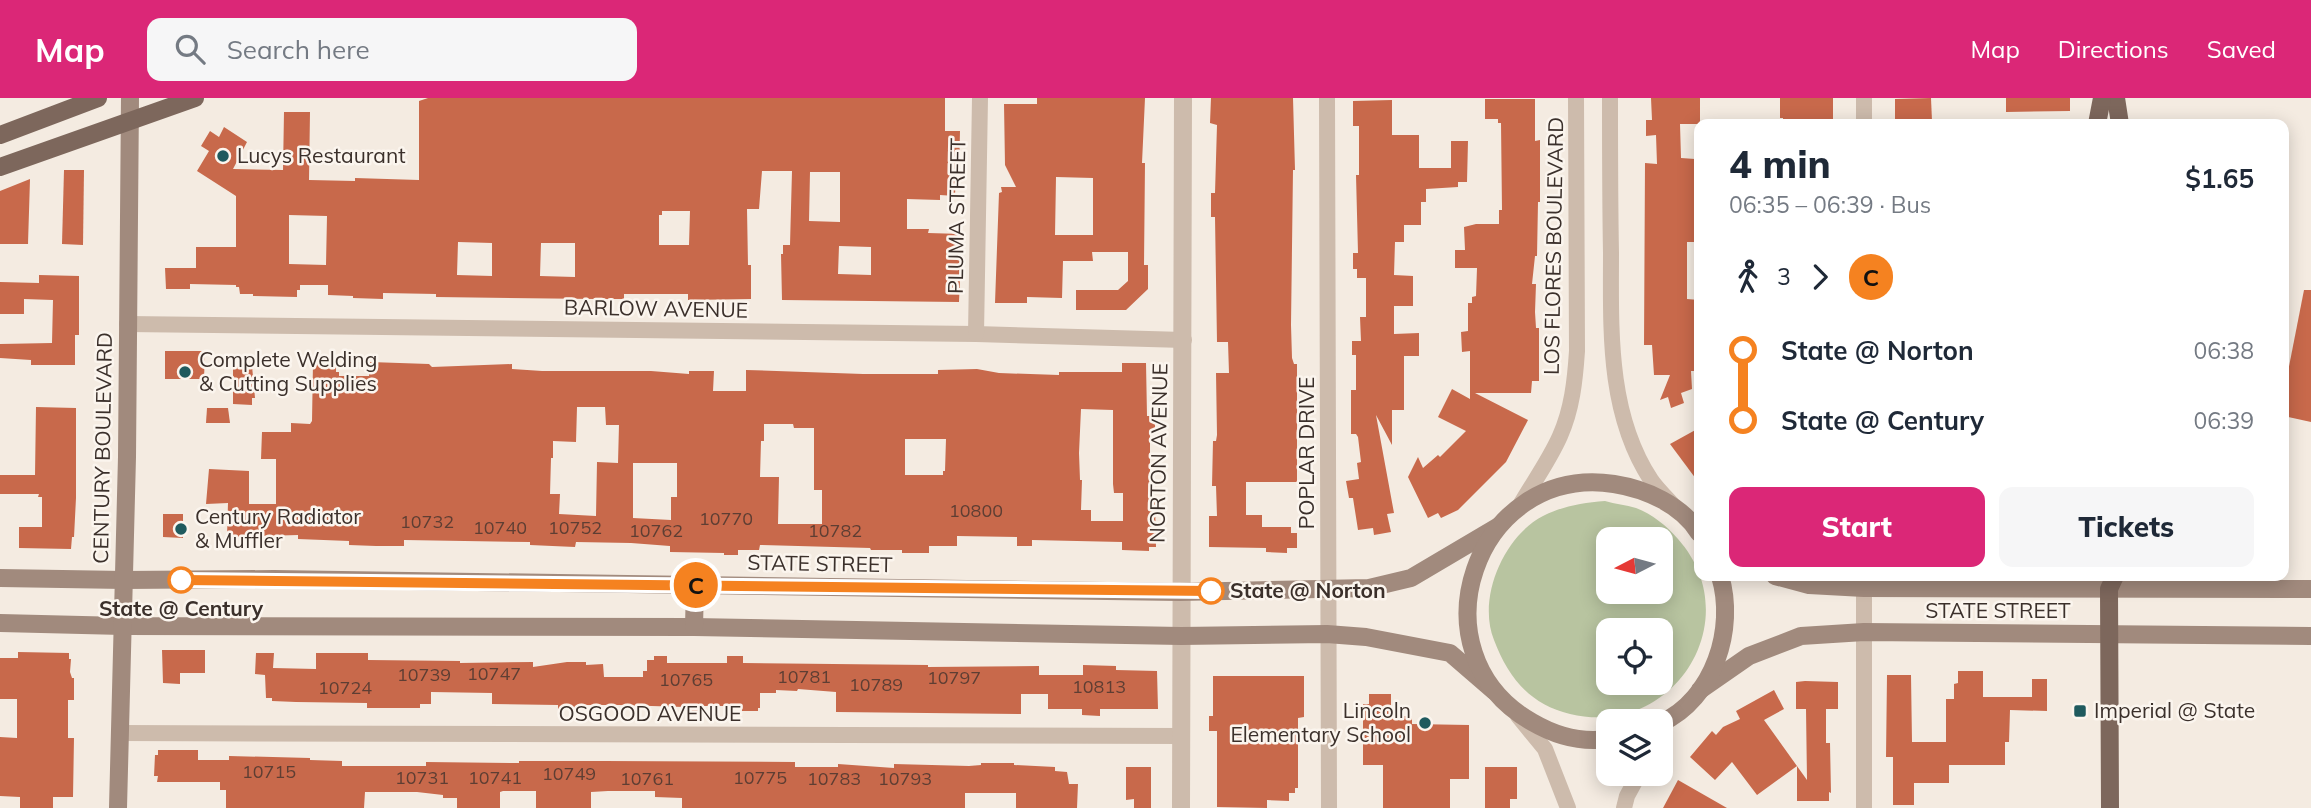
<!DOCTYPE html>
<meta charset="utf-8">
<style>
:root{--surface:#fff;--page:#f6f6f7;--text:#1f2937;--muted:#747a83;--accent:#db2777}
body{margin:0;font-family:Mulish,sans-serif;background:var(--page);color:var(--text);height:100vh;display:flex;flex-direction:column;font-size:26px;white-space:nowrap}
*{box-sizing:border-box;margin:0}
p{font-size:23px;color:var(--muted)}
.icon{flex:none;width:38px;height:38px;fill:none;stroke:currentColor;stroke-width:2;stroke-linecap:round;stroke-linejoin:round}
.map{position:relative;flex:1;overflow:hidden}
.sheet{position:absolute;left:1694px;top:21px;width:595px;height:462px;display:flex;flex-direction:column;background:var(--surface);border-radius:14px;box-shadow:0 4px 18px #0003}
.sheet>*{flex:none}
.badge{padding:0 14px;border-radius:23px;font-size:24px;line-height:46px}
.needle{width:46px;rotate:264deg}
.tools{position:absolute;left:1596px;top:429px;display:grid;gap:14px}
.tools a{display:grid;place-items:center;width:77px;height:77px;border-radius:14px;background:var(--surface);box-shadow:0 4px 18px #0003;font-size:35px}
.map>.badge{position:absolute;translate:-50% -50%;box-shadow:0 0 0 4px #fff}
.legs{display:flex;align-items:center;gap:10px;height:77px;padding:0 35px;font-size:23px}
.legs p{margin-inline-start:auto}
.headline{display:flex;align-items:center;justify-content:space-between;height:119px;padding:0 35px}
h1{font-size:38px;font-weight:800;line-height:52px}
.action{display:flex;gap:14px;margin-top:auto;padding:14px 35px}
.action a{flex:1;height:80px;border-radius:14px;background:var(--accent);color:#fff;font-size:28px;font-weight:800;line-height:80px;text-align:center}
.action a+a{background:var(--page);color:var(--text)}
ul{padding:0 35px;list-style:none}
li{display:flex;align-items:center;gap:24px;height:70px;font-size:26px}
li i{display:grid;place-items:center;width:10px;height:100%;margin:0 9px;background:currentColor}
li i::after{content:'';width:18px;height:18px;margin:-9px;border:5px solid;border-radius:50%;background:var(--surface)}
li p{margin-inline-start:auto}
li:first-child i{background:linear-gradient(#0000 50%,currentColor 0)}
li:last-child i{background:linear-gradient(currentColor 50%,#0000 0)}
header{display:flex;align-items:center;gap:42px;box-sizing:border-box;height:98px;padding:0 35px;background:var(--accent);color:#fff}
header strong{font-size:33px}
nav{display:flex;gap:38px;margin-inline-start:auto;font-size:24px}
.search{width:490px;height:63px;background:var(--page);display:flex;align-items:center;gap:18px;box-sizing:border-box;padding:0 24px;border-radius:14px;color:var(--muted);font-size:26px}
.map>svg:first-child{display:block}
.green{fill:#b8c4a0;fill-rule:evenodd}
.building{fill:#c8694b;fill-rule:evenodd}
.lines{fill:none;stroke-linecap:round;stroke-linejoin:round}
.minor{stroke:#cdbbac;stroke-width:16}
.tertiary{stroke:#cdbbac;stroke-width:18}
.secondary{stroke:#a18a7d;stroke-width:18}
.primary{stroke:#7d675c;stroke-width:18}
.line-1-casing{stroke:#fff;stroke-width:16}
.line-1{stroke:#f58220;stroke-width:10}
.poi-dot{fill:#1f5a5e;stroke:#fbf5ee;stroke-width:2.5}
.stop-1-dot{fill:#fff;stroke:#f58220;stroke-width:3.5}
.labels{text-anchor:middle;stroke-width:5;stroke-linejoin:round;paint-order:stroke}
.number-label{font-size:18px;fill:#5e3e33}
.poi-label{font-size:21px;fill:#3b302b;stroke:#fbf5ee;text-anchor:start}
.street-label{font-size:21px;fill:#3b302b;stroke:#fbf5ee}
.stop-label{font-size:21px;font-weight:bold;fill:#3b302b;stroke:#fbf5ee;text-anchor:start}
</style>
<header>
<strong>Map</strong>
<div class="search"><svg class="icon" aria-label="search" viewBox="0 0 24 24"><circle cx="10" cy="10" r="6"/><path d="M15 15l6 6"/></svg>Search here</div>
<nav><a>Map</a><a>Directions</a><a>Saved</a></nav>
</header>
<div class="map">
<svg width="2311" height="710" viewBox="0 0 2311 710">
<rect width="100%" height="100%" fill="#f4ebe1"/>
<path class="green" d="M1605 403C1615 406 1626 407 1636 410 1652 416 1667 428 1678 441 1749 521 1674 641 1570 616 1529 606 1508 579 1494 542 1477 500 1504 438 1543 418 1563 408 1582 405 1605 403ZM1608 441H1661V494H1608ZM1608 532H1661V584H1608Z"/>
<g class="building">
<path d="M428 0H945V33H960L959 75H956L955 98 940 97V102L907 101V131H929L928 135 962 136 959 204 782 202 781 156H783V147H790L792 73H762L759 111H747L748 167H751V201L688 202V196H624V201H595L436 199V196L383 195V201L353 200V198L328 197V187H300V192H297V199L253 198V196H240L239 189H236V187L190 186V191H166L165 170H196V149H236V98L197 73 209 53 201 48 210 33 219 39 224 29 247 44 233 71 283 72 284 14H310L309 82 355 83V80L419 82V3ZM810 74H840V124L809 123ZM662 113H690L689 147H659V117H662ZM289 117 327 118 326 167 289 166ZM458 144 492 145V178L457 177ZM541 145H575V179L540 178ZM839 148 871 149V177L838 176Z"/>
<path d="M1037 0H1145L1142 65H1145L1144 167H1148V191L1126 212H1076V192H1118L1128 183V154H1092L1093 163H1063L1062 200 1027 199V205H995L999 95 1002 94 1001 89H1016L1005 67 1004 6H1037ZM1056 79 1093 80V137H1055Z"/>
<path d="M1211 0H1293L1295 72H1293L1291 227 1292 260 1294 266H1297V384H1246V417H1262V429H1291V435H1297V450H1287V455L1266 454V450L1209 449V418H1217L1216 388H1212L1213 343H1216L1217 337 1216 275H1229L1228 244H1217L1215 119H1211V95H1215L1217 27 1210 25Z"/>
<path d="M1651 0H1700V26H1680L1681 60 1695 61V90H1699V144H1687V201L1699 202V273H1691L1692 291 1681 295 1684 305 1671 310 1668 299 1660 302 1670 277H1654L1652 247H1644L1645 65 1657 66 1656 37 1646 38V22H1652Z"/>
<path d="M1780 0H1833V22L1783 23V20H1780Z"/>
<path d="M1931 0 1932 23H1895V1Z"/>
<path d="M2006 0H2070V13L2006 14Z"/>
<path d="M1485 1H1535V43L1540 42V104H1538L1537 158H1535L1532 186H1536L1535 214 1536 230H1539V283H1532L1531 295H1475L1528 322 1506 364 1458 412 1441 420 1438 415 1428 420 1408 379 1418 359 1423 370 1438 357 1440 359 1466 333 1438 319 1452 291 1470 301V253L1462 254 1461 234 1468 233V205H1472V199L1476 198 1477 170H1455V152H1465L1464 129 1476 126H1499V112H1502L1501 25H1498V21H1485Z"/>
<path d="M1392 2V37H1419V70H1451V43H1468L1467 84H1458V89L1426 91V104H1421V127H1404V144H1395L1394 177 1413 178V208H1394V236L1419 235V258H1404V312H1392V347L1376 317 1394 415 1387 416 1391 434 1374 437 1373 430 1358 432 1353 400H1349L1346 383 1359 381 1357 365 1361 364 1358 339 1356 336H1351V292H1356V257H1352V243H1361L1360 219H1366V180H1357V171H1353V155H1358L1356 77H1359V28H1353V3Z"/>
<path d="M64 72H84L83 147 62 146Z"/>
<path d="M30 81 28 146H0V93Z"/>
<path d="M39 177 79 178V237H75V267H31V262L0 260V246L52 245 53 202 24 201V216H0V184L39 185Z"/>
<path d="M2304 192H2311V324L2284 318V294Z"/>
<path d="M165 253H205L204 281H165Z"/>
<path d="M370 264 429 266 432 269 512 266V271L542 273H651L689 276V273H714L713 293H746V272L863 276H938V272L977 271 999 275 1059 277V274H1122V265H1146L1147 318H1155V336H1150V403H1155L1156 449H1149V453L1122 452V444L1032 442V448H1017V439L957 438V448H929V455H902V452H871L870 450 760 447 759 452H738V457H724V455L670 454V448L631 445 576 444 575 449 530 447V444L404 442V448H376L349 447V443L298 441V437L227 439 228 405 206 406 209 371 249 373V406H276V361H261L262 334H291V325L310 326 312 323 313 265H336V274H339V278H369ZM577 309H605L606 327H619L618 365 597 364 596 418 559 416 560 396H550L551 360H553V343L576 344ZM1081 311 1113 312V386L1114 395H1123V423H1091V412H1081L1082 382H1080L1079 355ZM764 326H793L794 330H814V392H822V426H778L779 379H760L761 343H764ZM905 341H946L945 373H943V377H905ZM633 365H677V399H671V422L633 420Z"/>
<path d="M233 268H252L255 300H252V307L233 306Z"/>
<path d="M36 309 76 310V400L74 439H72L71 451 19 450V429H42V399H38L39 396H0V377H35Z"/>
<path d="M207 310H228L230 325H206Z"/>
<path d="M1699 330V385L1670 346Z"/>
<path d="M163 416H183V440L163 439Z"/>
<path d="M162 552H205V575H180V586L163 585Z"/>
<path d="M18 554 69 555V561H71L70 574 72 580H74V602H68V640H74L73 699H53V710H20V699L0 698V639L17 640V601H0V560H18Z"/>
<path d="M256 555H274L273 570 316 571V555H368V562L460 563V565L533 564V569L567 564H586V567L603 566 604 579H643V573H647V562H654V558H667V565H727V558H743V565L928 567V569L1039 568V577H1083V567L1116 568V572L1157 573 1158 611H1100V618L1082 617V611H1048V596H1021V616L836 614V594L798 591 797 593 776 592V595H760V610H758V613H742V608H703V613H684V609L619 607H587V612L558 611V607L492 606V595L431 594V606H420V610H367V605L296 604 272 603V600H266L265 577 255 576Z"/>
<path d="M1958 573H1983V599H2032V581H2047V613L2010 612 2009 644H2005V667H1949V685H1914V707H1893V659H1886L1887 577H1911L1912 644H1946V601H1954V586L1958 585Z"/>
<path d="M1213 578H1304V619L1298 620V690H1295V695H1289V703L1267 702V710L1217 709V633H1209V618H1213Z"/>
<path d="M1805 583 1838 584V611H1826V645H1830L1831 695 1829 694V703H1797V668L1757 697 1732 664 1715 682 1690 659 1712 633 1716 637 1723 629 1740 621 1736 613 1774 592 1784 611 1764 622 1807 682 1806 611H1796V584Z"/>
<path d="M1369 596H1391V618H1412V626L1469 627V681H1450V710H1383V667H1363V606H1369Z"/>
<path d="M158 652H198V662H229V658L310 660V662L342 663V668H426V664L519 665V663H603L795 664V669H838V666L894 670V666L969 668 981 667V665H1014V667L1055 669V673L1067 674 1069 686H1078L1077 710H1016V695H965V710H682V700L655 699V693H608L591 694V710H536V693H503L500 694V710H457V700H443V697L417 694H365L364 710H226V692H220V684H157L158 678H154L155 657H158Z"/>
<path d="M1126 669H1151V710H1134V701L1126 702Z"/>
<path d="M1485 669H1517V701H1510V710H1485Z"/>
<path d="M1678 682 1727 710H1663Z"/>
</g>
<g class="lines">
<g class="minor">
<path d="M1327 0 1329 710"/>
<path d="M1610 0C1610 52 1610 103 1611 155 1611 231 1607 315 1651 382 1657 391 1665 398 1672 406"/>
<path d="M1864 26V0"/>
<path d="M127 226 976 236 1184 242"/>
<path d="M976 236 980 0"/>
<path d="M1519 409C1532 386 1549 363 1560 338 1572 311 1575 283 1577 253L1576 0"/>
<path d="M1518 618 1545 651 1568 710"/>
<path d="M120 635 1181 638"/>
<path d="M1624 710 1627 698 1639 676"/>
<path d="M1864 710V478"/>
</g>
<path class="tertiary" d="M1181 710 1183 0"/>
<g class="secondary">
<path d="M1775 478 1809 487 1864 490 2311 491"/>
<path d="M0 480 124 482 274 481 1180 494 1369 490 1411 480 1499 428"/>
<path d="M0 525 123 528 694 529 1181 538 1327 536 1366 539 1450 555 1494 593"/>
<path d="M694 529 695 487"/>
<path d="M1700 592 1749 558 1801 538 1864 534 2311 538"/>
<path d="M1661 625C1714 601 1736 530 1720 478"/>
<path d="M1608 641C1581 645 1556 638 1532 624 1410 555 1475 365 1614 386 1646 391 1682 407 1699 435"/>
<path d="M118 710 127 359 130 0"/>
</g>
<g class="primary">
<path d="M2116 0 2120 26"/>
<path d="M2097 26 2102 0"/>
<path d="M0 37 98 0"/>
<path d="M0 69 195 0"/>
<path d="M2110 710 2109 491 2115 478"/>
</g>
</g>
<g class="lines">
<g class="line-1-casing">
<path id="line-1" d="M181 482 1211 493"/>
</g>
<use href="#line-1" class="line-1"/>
</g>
<g class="poi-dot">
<circle cx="223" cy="58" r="7"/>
<circle cx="185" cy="274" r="7"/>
<circle cx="181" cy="431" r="7"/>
<rect x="2073" y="606" width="14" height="14" rx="3.5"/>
<circle cx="1425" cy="625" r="7"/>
</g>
<g class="stop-1-dot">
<circle cx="181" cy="482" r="12"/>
<circle cx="1211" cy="493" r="12"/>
</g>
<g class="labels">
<g class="number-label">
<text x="976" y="419">10800</text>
<text x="726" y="427">10770</text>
<text x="427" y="430">10732</text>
<text x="500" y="436">10740</text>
<text x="575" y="436">10752</text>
<text x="656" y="439">10762</text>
<text x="835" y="439">10782</text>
<text x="494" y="582">10747</text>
<text x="424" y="583">10739</text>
<text x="804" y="585">10781</text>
<text x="954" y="586">10797</text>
<text x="686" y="588">10765</text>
<text x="876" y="593">10789</text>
<text x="1099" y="595">10813</text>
<text x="345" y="596">10724</text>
<text x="269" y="680">10715</text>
<text x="569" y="682">10749</text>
<text x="422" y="686">10731</text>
<text x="495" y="686">10741</text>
<text x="760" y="686">10775</text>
<text x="647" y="687">10761</text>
<text x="834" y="687">10783</text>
<text x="905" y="687">10793</text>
</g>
<g class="poi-label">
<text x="237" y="65">Lucys Restaurant</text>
<text x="199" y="269">Complete Welding<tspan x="199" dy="24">&amp; Cutting Supplies</tspan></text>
<text x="195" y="426">Century Radiator<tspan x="195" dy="24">&amp; Muffler</tspan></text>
<text x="1411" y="620" text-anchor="end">Lincoln<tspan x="1411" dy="24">Elementary School</tspan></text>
<text x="2094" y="620">Imperial @ State</text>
</g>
<g class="street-label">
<text transform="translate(957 118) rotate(-89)" y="7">PLUMA STREET</text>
<text transform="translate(1554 148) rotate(-89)" y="7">LOS FLORES BOULEVARD</text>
<text transform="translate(656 211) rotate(1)" y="7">BARLOW AVENUE</text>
<text transform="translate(103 350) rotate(-89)" y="7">CENTURY BOULEVARD</text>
<text transform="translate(1159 355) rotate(-89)" y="7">NORTON AVENUE</text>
<text transform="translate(1307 355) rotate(-90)" y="7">POPLAR DRIVE</text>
<text transform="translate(820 466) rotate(1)" y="7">STATE STREET</text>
<text x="1998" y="520">STATE STREET</text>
<text x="650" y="623">OSGOOD AVENUE</text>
</g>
<g class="stop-label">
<text x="1230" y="500">State @ Norton</text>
<text x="181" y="518" text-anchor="middle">State @ Century</text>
</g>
</g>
</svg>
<div class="tools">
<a><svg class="needle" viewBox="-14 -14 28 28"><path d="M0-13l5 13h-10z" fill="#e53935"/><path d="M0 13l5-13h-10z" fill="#747a83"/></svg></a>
<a><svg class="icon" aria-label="locate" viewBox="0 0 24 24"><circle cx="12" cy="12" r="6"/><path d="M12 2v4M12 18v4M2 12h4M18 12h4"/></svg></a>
<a><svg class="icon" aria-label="layers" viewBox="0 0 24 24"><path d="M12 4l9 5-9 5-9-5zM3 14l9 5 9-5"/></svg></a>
</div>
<b class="badge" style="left:696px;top:487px;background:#f58220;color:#111">C</b>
<section class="sheet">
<div class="headline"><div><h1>4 min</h1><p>06:35 – 06:39 · Bus</p></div><b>$1.65</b></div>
<div class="legs"><svg class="icon" aria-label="walk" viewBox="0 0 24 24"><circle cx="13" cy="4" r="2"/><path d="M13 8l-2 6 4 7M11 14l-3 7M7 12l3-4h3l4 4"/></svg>3<svg class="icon" aria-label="forward" viewBox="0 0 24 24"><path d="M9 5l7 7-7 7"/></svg><b class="badge" style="background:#f58220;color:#111">C</b></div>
<ul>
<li><i style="color:#f58220"></i><b>State @ Norton</b><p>06:38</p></li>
<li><i style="color:#f58220"></i><b>State @ Century</b><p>06:39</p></li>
</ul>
<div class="action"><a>Start</a><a>Tickets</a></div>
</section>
</div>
